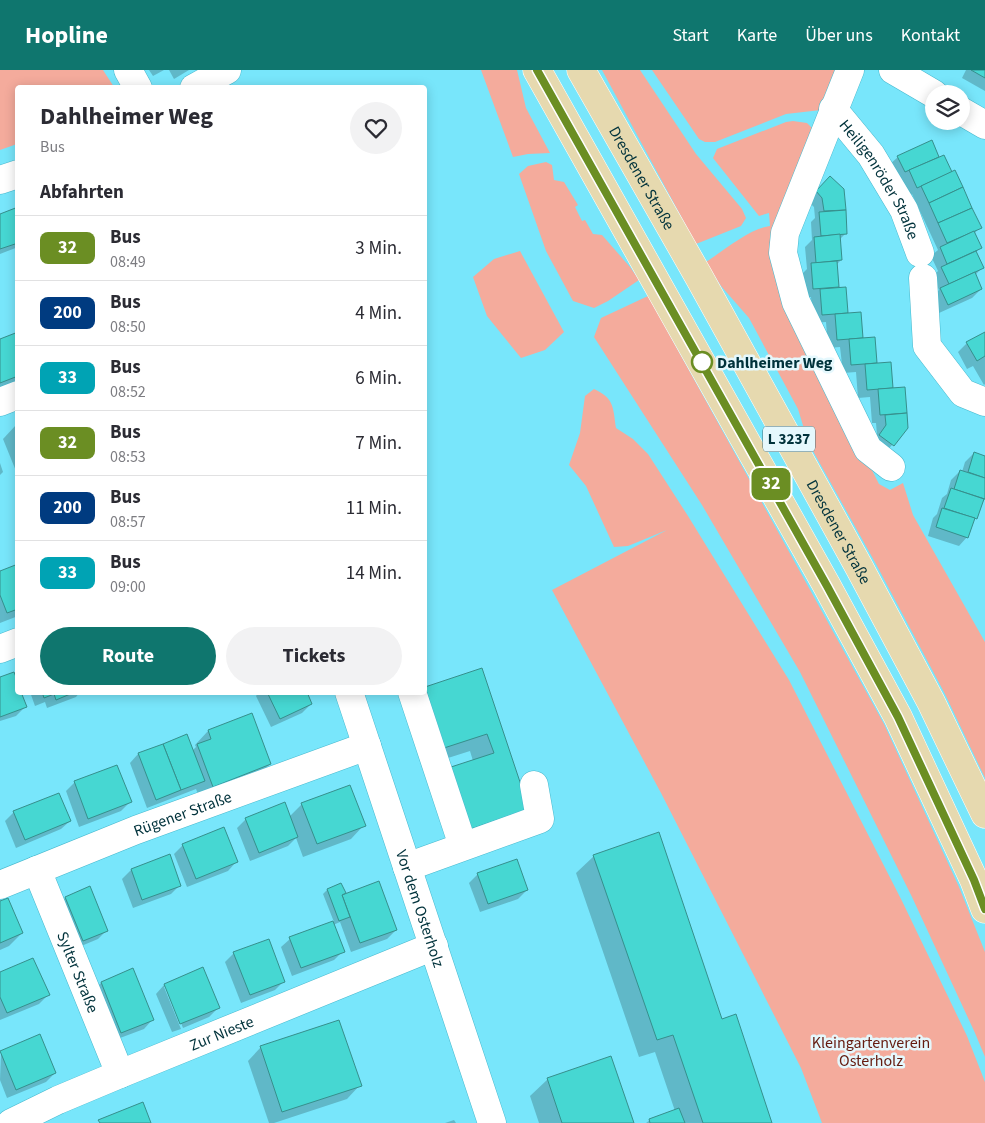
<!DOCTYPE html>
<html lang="de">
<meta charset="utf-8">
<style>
:root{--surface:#fff;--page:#f2f2f3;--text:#2b2b33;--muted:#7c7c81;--line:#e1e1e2;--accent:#0f766e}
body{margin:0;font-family:"Source Sans 3",sans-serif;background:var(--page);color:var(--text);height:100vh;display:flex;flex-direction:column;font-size:19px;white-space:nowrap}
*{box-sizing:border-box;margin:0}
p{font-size:16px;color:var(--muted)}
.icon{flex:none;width:28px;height:28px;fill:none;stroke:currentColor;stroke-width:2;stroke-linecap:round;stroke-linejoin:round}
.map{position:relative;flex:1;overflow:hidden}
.details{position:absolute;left:15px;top:15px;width:412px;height:610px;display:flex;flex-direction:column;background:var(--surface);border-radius:5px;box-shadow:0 2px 12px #0003}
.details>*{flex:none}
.badge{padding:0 10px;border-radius:8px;font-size:18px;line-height:32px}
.tools{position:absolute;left:925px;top:15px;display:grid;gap:10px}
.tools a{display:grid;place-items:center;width:45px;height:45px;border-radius:50%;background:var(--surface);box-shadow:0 2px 12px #0003;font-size:25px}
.map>.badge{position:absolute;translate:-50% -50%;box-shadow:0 0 0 2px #fff}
h2{padding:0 25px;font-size:19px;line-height:45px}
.round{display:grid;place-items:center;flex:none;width:52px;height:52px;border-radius:26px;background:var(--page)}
.head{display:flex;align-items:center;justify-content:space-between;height:85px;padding:0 25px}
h1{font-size:24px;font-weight:700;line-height:38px}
.action{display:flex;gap:10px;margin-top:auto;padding:10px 25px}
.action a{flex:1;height:58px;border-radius:30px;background:var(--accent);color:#fff;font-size:20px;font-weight:700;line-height:58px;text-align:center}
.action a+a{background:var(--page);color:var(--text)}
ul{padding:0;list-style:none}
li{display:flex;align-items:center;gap:15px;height:65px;padding:0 25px;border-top:1px solid var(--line)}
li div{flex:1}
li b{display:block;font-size:19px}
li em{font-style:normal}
li .badge{min-width:55px;font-weight:700;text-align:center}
header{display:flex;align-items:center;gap:30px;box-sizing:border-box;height:70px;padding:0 25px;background:var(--accent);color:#fff}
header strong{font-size:24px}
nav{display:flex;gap:28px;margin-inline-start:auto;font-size:18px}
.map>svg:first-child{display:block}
.green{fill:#f4ab9c}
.shadow{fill:#0003}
.building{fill:#46d7d2;stroke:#368f8c}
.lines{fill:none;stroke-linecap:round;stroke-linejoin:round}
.minor-casing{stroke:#46b8cd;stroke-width:29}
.major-casing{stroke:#fff;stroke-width:29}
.minor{stroke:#fff;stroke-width:28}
.major{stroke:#e6d9af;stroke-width:28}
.line-casing{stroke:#fff;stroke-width:11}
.line{stroke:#6b8e23;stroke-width:8}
.stop-dot{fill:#fff;stroke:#6b8e23;stroke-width:2.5}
.labels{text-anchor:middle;stroke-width:5;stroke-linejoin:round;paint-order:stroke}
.shield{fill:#e5f8fd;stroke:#456d75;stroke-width:1}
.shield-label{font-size:15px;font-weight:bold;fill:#00323b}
.street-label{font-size:16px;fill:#00323b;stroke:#e5f8fd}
.stop-label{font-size:16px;font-weight:bold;fill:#00323b;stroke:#e5f8fd;text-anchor:start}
.park-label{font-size:16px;fill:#651b0f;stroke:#e5f8fd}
</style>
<header>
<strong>Hopline</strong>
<nav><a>Start</a><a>Karte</a><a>Über uns</a><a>Kontakt</a></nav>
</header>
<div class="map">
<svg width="985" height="1053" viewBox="0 0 985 1053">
<rect width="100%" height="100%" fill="#78e6fb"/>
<g class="green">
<path d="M0 0H103L114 17 18 18 17 74 0 80Z"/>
<path d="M481 0H517L526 38 550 83 528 84 513 87Z"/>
<path d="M602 0H640L696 84 742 139 746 148 741 156 696 174Z"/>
<path d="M652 0H838L821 40 786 44 715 72H705L699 69Z"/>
<path d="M793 51 807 53 815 61 781 154 789 235 879 414 890 420 903 413 913 445 985 572V708L945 624 876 494 808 372 798 339 749 248 721 216 706 192C723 181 750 158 770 156L769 143 759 146 713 88 717 79 786 52Z"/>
<path d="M546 92 552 95 554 110 564 112 578 135 575 137 582 151 585 150 593 164 602 165 630 197 639 210 608 231 594 238 573 231 546 181 519 104 528 96Z"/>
<path d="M520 181 564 262 545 280 521 288 487 246 473 207 494 189Z"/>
<path d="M648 226 884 654 959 817 985 882V987L975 963 912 827 800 602 702 435 594 267 601 248Z"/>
<path d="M594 319C614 328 613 337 616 358L633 369 648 384 688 446 789 610 902 831 967 966 985 1012V1053H822L801 998 661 723 552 520 667 460 628 476 614 477 586 416 569 395 580 363 585 326Z"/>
</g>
<g class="shadow">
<path d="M149 0H164L153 6Z"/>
<path d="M169 0H189L174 9Z"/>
<path d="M966 0H985V21L962 8Z"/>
<path d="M931 71 939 88 980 157 974 164 980 178 975 183 982 198 975 205 981 219 972 228 939 243 932 228 939 220 933 206 938 201 931 186 938 180 912 124 908 126 889 95 898 87Z"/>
<path d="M830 108 843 120 846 163 839 170 841 190 836 195 838 219 847 244 862 269 874 268 876 294 892 319 903 318 907 358 884 384 871 374 877 365 876 353H872L870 327 858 328 856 302 843 303 840 277 828 278 826 252 813 253 811 227 805 228 803 203 807 199 805 177 812 170 811 152 815 148 814 137 808 131Z"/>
<path d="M18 139V177L0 184V146Z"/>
<path d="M18 263V314L0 321V270Z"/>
<path d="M985 263V314L984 315 973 296 967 299 958 282 967 273Z"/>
<path d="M16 355H18V406L3 369Z"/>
<path d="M974 383 985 387V429L981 434 976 448 972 452 967 467 959 476 928 466 933 448 937 444 942 428 947 424 951 410 960 401 962 402 965 392Z"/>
<path d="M0 393 3 402 0 405Z"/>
<path d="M18 495V546L0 553V502Z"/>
<path d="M481 600 528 739 454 775 473 691 470 681 426 695 425 619Z"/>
<path d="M0 609 18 622 25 637 16 646 0 651Z"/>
<path d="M30 622H80L76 627 47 638 45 632 35 636Z"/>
<path d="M259 622H305L311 634 302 643 271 657 256 626Z"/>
<path d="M251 645 270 694 256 708 200 729 196 719 147 738 130 693 138 684 186 666 192 681 196 677 195 675 208 661Z"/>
<path d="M75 712 130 732 121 741 79 757 66 721Z"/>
<path d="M302 734 364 755 351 769 303 787 296 768 288 776 250 791 237 758 246 749 289 747Z"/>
<path d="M14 742 70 751 61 759 16 778 5 751Z"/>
<path d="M183 775 236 792 228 801 187 817 174 784Z"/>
<path d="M169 786 180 815 171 824 133 838 122 809 131 800Z"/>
<path d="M594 786 721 950 771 1053H646L650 1050 675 1041 655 982 639 987 576 803Z"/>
<path d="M478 804 527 820 518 829 480 842 469 813Z"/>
<path d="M378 813 396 860 387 869 351 882 340 852 333 855 343 881 334 890 292 906 281 877 290 869 334 852 323 824 327 820 341 826Z"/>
<path d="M89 818 107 860 98 869 74 879 56 837 65 828Z"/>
<path d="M0 833 22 863 9 876 0 880Z"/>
<path d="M234 883 284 911 275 920 241 933 225 892Z"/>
<path d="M0 903 48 925 39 934 0 950Z"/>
<path d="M101 913 152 950 144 959 112 971 92 921Z"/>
<path d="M164 915 218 938 209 947 183 958 167 917H164L181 959 172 962 156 924Z"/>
<path d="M261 977 360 1015 347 1029 274 1053H269L248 991Z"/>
<path d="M1 982 55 1003 46 1012 7 1028 0 1010Z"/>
<path d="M548 1009 632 1053H539L530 1026Z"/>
<path d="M454 1050 456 1053H445Z"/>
</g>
<g class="building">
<path d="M971 0H985V8Z"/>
<path d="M932 70 939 87 905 102 897 86Z"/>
<path d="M944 85 952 102 917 118 909 100Z"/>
<path d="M955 100 963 117 929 133 921 116Z"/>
<path d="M830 106 844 119 846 140 824 141 822 128 816 121Z"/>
<path d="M963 117 972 138 938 153 929 133Z"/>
<path d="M18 137V173L0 179V144Z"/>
<path d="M972 138 982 158 947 173 938 153Z"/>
<path d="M846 140 847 164 821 166 819 142Z"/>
<path d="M974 161 982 178 947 194 940 177Z"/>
<path d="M840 164 842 190 816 193 814 167Z"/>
<path d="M976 181 984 198 949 214 941 197Z"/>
<path d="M837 191 839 217 813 219 811 193Z"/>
<path d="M975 202 982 219 948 235 940 218Z"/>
<path d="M846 217 848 243 822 245 820 219Z"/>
<path d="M861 242 863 268 837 270 835 244Z"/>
<path d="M18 262V306L0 313V269Z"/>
<path d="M985 262V286L977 291 966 272Z"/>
<path d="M875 267 877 293 851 295 849 269Z"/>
<path d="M891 292 893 318 867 320 865 294Z"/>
<path d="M905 317 907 343 880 345 878 319Z"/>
<path d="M907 343 908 358 894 376 879 365 886 355 885 345Z"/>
<path d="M974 382 985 386V408L968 402Z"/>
<path d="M960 400 985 408V429L954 419Z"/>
<path d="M951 418 984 429 977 449 944 438Z"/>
<path d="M942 438 975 448 968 468 936 457Z"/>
<path d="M18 494V539L7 543 0 525V501Z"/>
<path d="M482 598 529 739 471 759 451 697 494 683 487 664 444 678 425 617Z"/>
<path d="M14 602 18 612V622H21L27 637 0 647V607Z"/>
<path d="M42 622H75L56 630 54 624 44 628Z"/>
<path d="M267 622H307L312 634 280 649Z"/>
<path d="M252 643 271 694 213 717 197 674 211 669 208 660Z"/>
<path d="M187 664 205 711 181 720 163 674Z"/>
<path d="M163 674 181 720 156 730 138 683Z"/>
<path d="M117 695 132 732 88 749 74 711Z"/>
<path d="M350 715 366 756 317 774 301 733Z"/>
<path d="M59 723 71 751 25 770 13 741Z"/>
<path d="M285 732 298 767 259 783 245 748Z"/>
<path d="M224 757 238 792 196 809 182 774Z"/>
<path d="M659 762 722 949 736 944 772 1053H703L673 965 657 970 593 785Z"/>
<path d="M170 784 181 816 142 830 131 799Z"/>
<path d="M517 789 528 820 488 834 477 803Z"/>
<path d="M379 811 397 860 360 873 342 825Z"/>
<path d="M341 813 346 823 342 825 350 847 339 851 327 819Z"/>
<path d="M90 816 108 861 83 871 65 827Z"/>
<path d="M8 828 23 863 0 873V831Z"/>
<path d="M333 851 345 882 301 898 289 867Z"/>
<path d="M269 869 285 912 250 925 233 882Z"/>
<path d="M33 888 50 925 7 943 0 927V902Z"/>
<path d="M203 897 220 938 180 954 164 914Z"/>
<path d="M133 898 154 950 121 963 101 912Z"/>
<path d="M339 950 362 1016 282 1042 260 976Z"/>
<path d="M40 964 56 1003 16 1020 0 981Z"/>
<path d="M611 986 634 1053H562L547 1008Z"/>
<path d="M143 1032 151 1053H100L98 1050Z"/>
<path d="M679 1038 685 1053H650L649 1049Z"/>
</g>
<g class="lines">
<g class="minor-casing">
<g id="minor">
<path d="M128 0 138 18"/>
<path d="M850 0 785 163 783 183 796 232 868 379 891 397"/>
<path d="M893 0 934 24"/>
<path d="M194 18 227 0"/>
<path id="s1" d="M833 39 871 85 904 140 920 183"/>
<path d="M961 41 985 55"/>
<path d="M0 110 18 104"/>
<path d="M923 208 927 276 963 323 985 332"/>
<path d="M0 332 18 325"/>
<path d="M0 579 18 572"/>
<path id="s2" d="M349 622 492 1053"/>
<path d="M412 622 463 776"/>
<path d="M407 797 540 749 534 715"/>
<path id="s3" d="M37 800 120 1004"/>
<path id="s4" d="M0 815 136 760 367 676"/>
<path id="s5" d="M11 1053 58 1030 120 1004 434 876"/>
</g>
</g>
<g class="major-casing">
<g id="major">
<path d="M537 0 827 516 898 647 974 810 985 839"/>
<path id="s6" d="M581 0 699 207 859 497 931 632 985 744"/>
</g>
</g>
<use href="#minor" class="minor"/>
<use href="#major" class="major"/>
</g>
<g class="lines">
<g class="line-casing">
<path id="line" d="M537 0 827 516 898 647 974 810 985 839"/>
</g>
<use href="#line" class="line"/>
</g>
<circle class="stop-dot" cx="702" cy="292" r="10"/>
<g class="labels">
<rect class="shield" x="763" y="356.5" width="52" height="25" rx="4"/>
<g class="shield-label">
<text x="789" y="374">L 3237</text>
</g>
<g class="street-label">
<text dy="6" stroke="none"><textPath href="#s6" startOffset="124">Dresdener Straße</textPath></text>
<text dy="6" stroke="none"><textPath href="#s1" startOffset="85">Heiligenröder Straße</textPath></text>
<text dy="6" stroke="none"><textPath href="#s6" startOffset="529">Dresdener Straße</textPath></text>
<text dy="6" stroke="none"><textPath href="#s4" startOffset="196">Rügener Straße</textPath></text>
<text dy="6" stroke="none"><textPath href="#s2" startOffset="228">Vor dem Osterholz</textPath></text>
<text dy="6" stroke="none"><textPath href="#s3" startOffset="110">Sylter Straße</textPath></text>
<text dy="6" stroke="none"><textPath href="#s5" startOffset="229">Zur Nieste</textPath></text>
</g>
<g class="stop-label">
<text x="717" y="298">Dahlheimer Weg</text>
</g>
<g class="park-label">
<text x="871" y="978">Kleingartenverein<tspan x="871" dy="18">Osterholz</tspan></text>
</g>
</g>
</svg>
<div class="tools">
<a><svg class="icon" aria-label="layers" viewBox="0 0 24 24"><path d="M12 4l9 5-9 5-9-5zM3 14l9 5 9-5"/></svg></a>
</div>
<b class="badge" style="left:771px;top:414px;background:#6b8e23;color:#fff">32</b>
<section class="details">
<div class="head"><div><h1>Dahlheimer Weg</h1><p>Bus</p></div><a class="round"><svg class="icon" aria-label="heart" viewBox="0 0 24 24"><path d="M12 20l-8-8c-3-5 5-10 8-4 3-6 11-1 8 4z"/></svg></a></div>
<h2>Abfahrten</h2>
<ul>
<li><span class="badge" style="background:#6b8e23;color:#fff">32</span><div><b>Bus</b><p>08:49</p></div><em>3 Min.</em></li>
<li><span class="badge" style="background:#003b80;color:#fff">200</span><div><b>Bus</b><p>08:50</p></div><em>4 Min.</em></li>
<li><span class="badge" style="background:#00a3b4;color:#fff">33</span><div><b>Bus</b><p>08:52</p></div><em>6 Min.</em></li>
<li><span class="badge" style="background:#6b8e23;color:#fff">32</span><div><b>Bus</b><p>08:53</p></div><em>7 Min.</em></li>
<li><span class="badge" style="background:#003b80;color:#fff">200</span><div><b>Bus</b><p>08:57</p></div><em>11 Min.</em></li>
<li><span class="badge" style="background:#00a3b4;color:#fff">33</span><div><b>Bus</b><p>09:00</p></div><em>14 Min.</em></li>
</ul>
<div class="action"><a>Route</a><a>Tickets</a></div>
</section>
</div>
